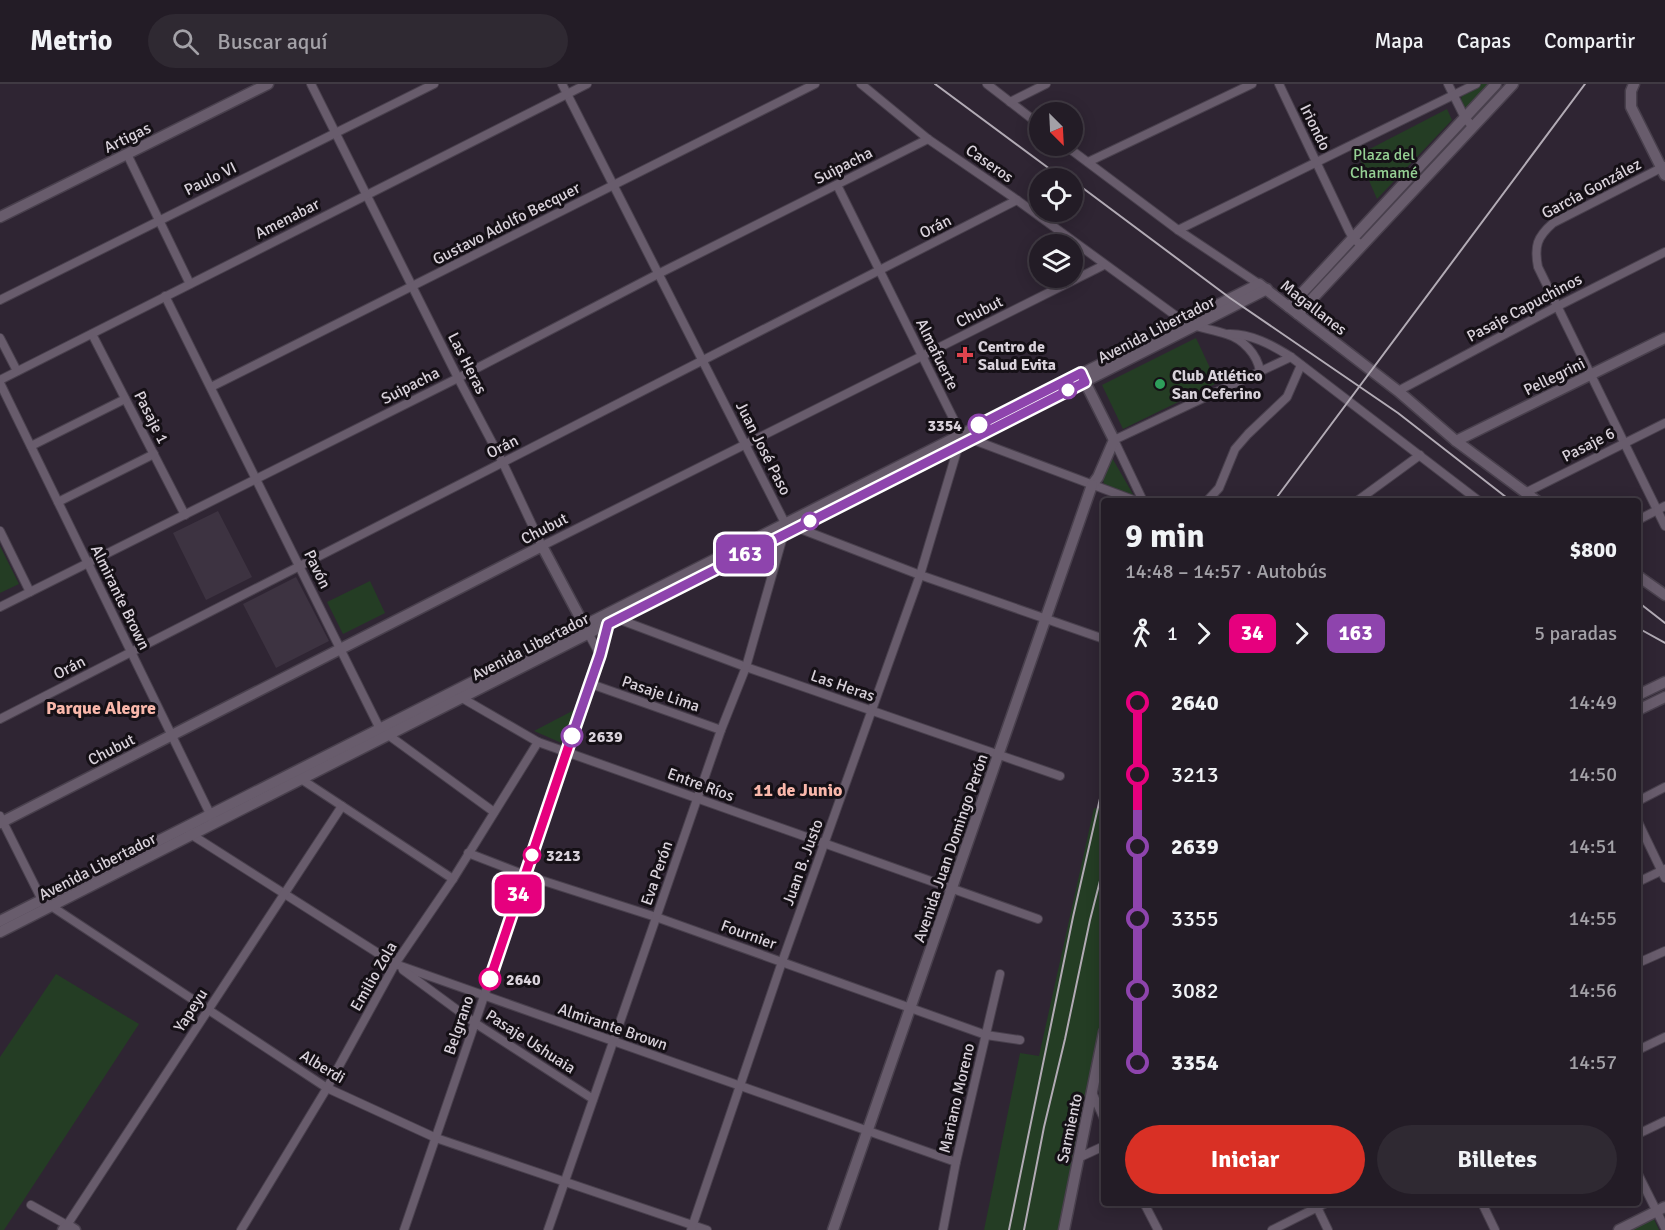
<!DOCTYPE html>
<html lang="es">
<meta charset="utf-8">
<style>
:root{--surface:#231c26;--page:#2f2932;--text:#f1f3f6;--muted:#a3a1a7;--line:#403a43;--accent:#d93025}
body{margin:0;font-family:Signika,sans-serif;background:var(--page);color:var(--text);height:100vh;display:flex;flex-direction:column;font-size:22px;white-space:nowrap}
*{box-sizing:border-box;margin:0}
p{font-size:20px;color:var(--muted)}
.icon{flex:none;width:33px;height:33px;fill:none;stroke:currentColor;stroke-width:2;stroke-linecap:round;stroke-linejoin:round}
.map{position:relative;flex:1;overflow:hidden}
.drawer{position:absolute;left:1101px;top:414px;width:540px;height:708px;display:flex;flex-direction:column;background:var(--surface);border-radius:6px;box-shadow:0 3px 15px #0003,0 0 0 2px var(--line)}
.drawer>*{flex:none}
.badge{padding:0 12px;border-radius:9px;font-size:21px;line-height:39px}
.needle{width:39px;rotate:156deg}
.tools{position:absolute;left:1029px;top:18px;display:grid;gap:12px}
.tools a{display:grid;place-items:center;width:54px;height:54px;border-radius:50%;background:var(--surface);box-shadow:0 3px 15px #0003,0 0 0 2px var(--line);font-size:30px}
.map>.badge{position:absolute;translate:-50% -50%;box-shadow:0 0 0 3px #fff}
.legs{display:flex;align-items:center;gap:9px;height:66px;padding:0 24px;font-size:20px}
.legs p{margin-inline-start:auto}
.head{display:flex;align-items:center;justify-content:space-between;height:102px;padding:0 24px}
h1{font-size:33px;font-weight:700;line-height:45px}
.button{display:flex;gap:12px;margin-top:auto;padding:12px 24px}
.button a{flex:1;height:69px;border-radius:36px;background:var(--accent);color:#fff;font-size:24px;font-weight:700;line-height:69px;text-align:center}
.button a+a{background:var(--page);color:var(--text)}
ul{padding:0 24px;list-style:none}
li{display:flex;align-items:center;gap:21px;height:72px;font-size:22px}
li i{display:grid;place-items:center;width:9px;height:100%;margin:0 8px;background:currentColor}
li i::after{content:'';width:15px;height:15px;margin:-8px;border:4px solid;border-radius:50%;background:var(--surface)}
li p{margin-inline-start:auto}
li:first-child i{background:linear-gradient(#0000 50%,currentColor 0)}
li:last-child i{background:linear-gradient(currentColor 50%,#0000 0)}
header{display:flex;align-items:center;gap:36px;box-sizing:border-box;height:84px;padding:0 30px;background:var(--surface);border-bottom:2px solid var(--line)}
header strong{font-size:28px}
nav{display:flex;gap:33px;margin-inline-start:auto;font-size:21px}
.search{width:420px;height:54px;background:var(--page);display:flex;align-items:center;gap:15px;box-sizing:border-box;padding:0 21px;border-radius:33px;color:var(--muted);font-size:22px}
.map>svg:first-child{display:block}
.education{fill:#3d3341}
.green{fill:#243d24}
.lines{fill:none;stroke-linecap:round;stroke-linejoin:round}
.minor-casing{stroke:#49404d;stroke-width:10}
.tertiary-casing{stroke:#49404d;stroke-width:13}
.secondary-casing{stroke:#49404d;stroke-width:13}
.minor{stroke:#685c6c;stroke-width:8}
.tertiary{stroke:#685c6c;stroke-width:10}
.secondary{stroke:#685c6c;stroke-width:10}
.rail{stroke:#b2abb5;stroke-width:2}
.line-1-casing{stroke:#fff;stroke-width:14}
.line-2-casing{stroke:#fff;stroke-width:14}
.line-1{stroke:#e6007e;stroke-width:9}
.line-2{stroke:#8e44ad;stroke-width:9}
.health-dot{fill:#e0444e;stroke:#151016;stroke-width:2}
.leisure-dot{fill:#2e9e5b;stroke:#151016;stroke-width:2}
.stop-2-dot{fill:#fff;stroke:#8e44ad;stroke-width:3}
.stop-1-dot{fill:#fff;stroke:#e6007e;stroke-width:3}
.labels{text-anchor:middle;stroke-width:6;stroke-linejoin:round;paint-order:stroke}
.street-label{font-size:16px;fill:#d9d2db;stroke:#151016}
.park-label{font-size:16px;fill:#95d094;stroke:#151016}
.poi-label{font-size:16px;font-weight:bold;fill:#d9d2db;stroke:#151016;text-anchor:start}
.stop-label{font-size:16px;font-weight:bold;fill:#d9d2db;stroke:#151016;text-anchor:start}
.neighbourhood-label{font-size:18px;font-weight:bold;fill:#f9b7aa;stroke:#151016}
</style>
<header>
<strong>Metrio</strong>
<div class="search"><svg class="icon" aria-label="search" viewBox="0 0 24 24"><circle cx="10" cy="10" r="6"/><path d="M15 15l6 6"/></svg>Buscar aquí</div>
<nav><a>Mapa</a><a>Capas</a><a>Compartir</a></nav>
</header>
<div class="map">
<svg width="1665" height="1146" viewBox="0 0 1665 1146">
<rect width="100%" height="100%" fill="#2f2533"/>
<g class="education">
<path d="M218 427 252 493 206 516 173 449Z"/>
<path d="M296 493 329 557 276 584 243 520Z"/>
</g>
<g class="green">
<path d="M1481 0H1492L1466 28C1455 8 1465 8 1481 0Z"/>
<path d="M1447 25 1452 36 1377 115 1358 71Z"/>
<path d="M1455 49 1458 52 1370 146 1367 143Z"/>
<path d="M1196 254 1217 299 1123 345 1102 301Z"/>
<path d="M1111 372 1134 412 1104 400 1103 396Z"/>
<path d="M0 462 19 500 0 509Z"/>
<path d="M370 497 385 529 343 550 327 518Z"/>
<path d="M576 625 564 660 534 647Z"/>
<path d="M1094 724 1104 726V921L1058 1146H984L1020 969 1039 972Z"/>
<path d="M56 890 139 940 4 1146H0V973Z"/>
<path d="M1652 1131 1659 1146H1623Z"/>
</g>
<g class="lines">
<g class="minor-casing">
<g id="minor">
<path d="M311 0 458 294 503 379 542 462 1104 181"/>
<path d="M562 0 785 439 920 491 1104 555"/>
<path d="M861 0 928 55 1017 116 1183 237C1197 244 1211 245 1226 250 1243 255 1257 270 1260 287"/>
<path d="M987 0 1040 41"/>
<path d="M1279 0 1349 147 1353 154 1362 162"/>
<path d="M1448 0 1465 34 1473 43"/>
<path d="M1010 18 1046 0"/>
<path d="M1066 62 1178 146 1259 200"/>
<path d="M127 70 190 200"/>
<path d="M1088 78 1252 0"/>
<path d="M1665 82 1553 139C1537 153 1534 162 1538 183L1665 442"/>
<path d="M837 101 961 350 971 355 1136 417"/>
<path d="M1178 146 1476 0"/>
<path d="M165 212 380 645 494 728"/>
<path d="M0 216 434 0"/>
<path d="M92 250 185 431"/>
<path d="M1228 250C1250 249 1272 261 1291 273L1479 417"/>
<path d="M0 254 17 287"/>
<path d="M0 296 587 0"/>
<path d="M0 299 213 736"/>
<path d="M211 303 815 0"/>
<path d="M1398 307 1558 222 1665 168"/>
<path d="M31 362 125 315"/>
<path d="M1525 409 1665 339"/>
<path d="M1143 417 1114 356 1291 273"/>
<path d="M1207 417 1219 404 1235 365 1248 350 1287 313 1301 281"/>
<path d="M1357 417 1420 371"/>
<path d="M58 418 154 370"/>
<path d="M1638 436 1665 422"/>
<path d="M0 447 30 508"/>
<path d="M0 523 458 294 658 190 928 55"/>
<path d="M618 535 746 583 1060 692"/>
<path d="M586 545 600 571"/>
<path d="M591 600 721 646"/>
<path d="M462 614 538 658 1038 835"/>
<path d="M0 635 1017 116"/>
<path d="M301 695 453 795"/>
<path d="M1638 717 1665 703"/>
<path d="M0 732 42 816 327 1004 436 1054 707 1146"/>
<path d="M1638 738 1665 794"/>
<path d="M190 747 192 751 395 880 956 1078"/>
<path d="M468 769 525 791 656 833 986 951 1020 956"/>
<path d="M1638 798 1665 785"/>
<path d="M1638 879 1665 867"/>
<path d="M403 886 475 939 593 1015"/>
<path d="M1638 966 1665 953"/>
<path d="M1092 1008 1104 1035"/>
<path d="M1638 1050 1665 1037"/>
<path d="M1078 1074 1104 1062"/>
<path d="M1638 1090 1665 1144"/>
<path d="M1144 1119 1158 1146"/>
<path d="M1315 1119 1328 1146"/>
<path d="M1482 1119 1495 1146"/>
<path d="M31 1121 67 1141 342 722"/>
<path d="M241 1146 327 1004 395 880 453 795 538 658"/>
<path d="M404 1146 591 600 608 540"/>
<path d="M548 1146 721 646 746 583 784 449"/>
<path d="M691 1146 782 878 920 491 959 360"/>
<path d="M943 1146 956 1078 1000 890"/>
<path d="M1272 1146 1326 1119"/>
</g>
</g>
<g class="tertiary-casing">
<g id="tertiary">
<path d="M1634 0 1631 7V23L1665 91"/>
<path d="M0 133 268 0"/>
<path d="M1289 223 1496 0"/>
<path d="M1298 230 1513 0"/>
<path d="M1081 290 1114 356 1098 393 1092 401"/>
<path d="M1456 357 1665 254"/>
<path d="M0 739 542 462 584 541"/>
<path d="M63 1146 67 1141 75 1146"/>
<path d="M1619 1146 1665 1123"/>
</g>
</g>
<g class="secondary-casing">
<g id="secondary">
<path d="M1638 492 1665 511"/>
<path d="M1638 611 1665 598"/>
<path d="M1638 626 1665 613"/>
<path d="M0 837 1259 200 1398 307 1456 357 1537 417"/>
<path d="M0 848 1267 205"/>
<path d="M833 1146 1092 401"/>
<path d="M1064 1146 1104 948"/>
</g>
</g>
<use href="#minor" class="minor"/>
<use href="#tertiary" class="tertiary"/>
<use href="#secondary" class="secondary"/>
<g class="rail">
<path d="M935 0 1062 94"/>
<path d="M1072 96 1230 214 1398 329 1511 417"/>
<path d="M1274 417 1585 0"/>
<path d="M1638 518 1665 539"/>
<path d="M1638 544 1665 559"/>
<path d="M1009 1146 1073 833 1104 697"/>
<path d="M1024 1146 1044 1043 1065 955 1090 836 1104 781"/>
</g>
</g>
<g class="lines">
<g class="line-1-casing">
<path id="line-1" d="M490 895 572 652"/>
</g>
<g class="line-2-casing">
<path id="line-2" d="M572 652 600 571 608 540 1085 298 1081 289 979 341"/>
</g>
<use href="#line-1" class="line-1"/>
<use href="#line-2" class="line-2"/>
</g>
<path class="health-dot" d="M962 262h6v6h6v6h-6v6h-6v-6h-6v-6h6z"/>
<circle class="leisure-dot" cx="1160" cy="300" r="6"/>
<g class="stop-2-dot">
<circle cx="1068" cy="306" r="8"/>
<circle cx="979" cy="341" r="10"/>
<circle cx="810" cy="437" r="8"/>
<circle cx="572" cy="652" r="10"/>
</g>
<g class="stop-1-dot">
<circle cx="532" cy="771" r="8"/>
<circle cx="490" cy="895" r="10"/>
</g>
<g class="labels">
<g class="street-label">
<text transform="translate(1316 43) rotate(64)" y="6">Iriondo</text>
<text transform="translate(127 53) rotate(-26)" y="6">Artigas</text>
<text transform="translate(990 79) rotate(35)" y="6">Caseros</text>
<text transform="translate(843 81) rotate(-27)" y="6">Suipacha</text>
<text transform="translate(210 94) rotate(-26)" y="6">Paulo VI</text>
<text transform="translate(1591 104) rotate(-28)" y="6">García González</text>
<text transform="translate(287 134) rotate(-27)" y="6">Amenabar</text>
<text transform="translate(506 139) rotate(-27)" y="6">Gustavo Adolfo Becquer</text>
<text transform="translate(935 142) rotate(-27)" y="6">Orán</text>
<text transform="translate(1314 223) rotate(38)" y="6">Magallanes</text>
<text transform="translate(1524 223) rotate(-28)" y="6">Pasaje Capuchinos</text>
<text transform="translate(979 227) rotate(-27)" y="6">Chubut</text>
<text transform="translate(1156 245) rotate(-27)" y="6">Avenida Libertador</text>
<text transform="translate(938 270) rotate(64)" y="6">Almafuerte</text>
<text transform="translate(468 279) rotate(63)" y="6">Las Heras</text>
<text transform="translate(1554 292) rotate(-26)" y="6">Pellegrini</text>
<text transform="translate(410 301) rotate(-27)" y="6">Suipacha</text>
<text transform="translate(152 333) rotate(63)" y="6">Pasaje 1</text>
<text transform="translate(1588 360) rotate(-27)" y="6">Pasaje 6</text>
<text transform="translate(502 362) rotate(-27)" y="6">Orán</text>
<text transform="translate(764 364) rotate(63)" y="6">Juan José Paso</text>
<text transform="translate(544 444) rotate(-27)" y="6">Chubut</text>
<text transform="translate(318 485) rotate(64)" y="6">Pavón</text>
<text transform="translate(121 513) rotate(64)" y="6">Almirante Brown</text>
<text transform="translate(530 562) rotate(-27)" y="6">Avenida Libertador</text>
<text transform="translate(69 583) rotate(-27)" y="6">Orán</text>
<text transform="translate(843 601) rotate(19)" y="6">Las Heras</text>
<text transform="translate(661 609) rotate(19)" y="6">Pasaje Lima</text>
<text transform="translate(111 665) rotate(-27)" y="6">Chubut</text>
<text transform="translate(701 700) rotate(20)" y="6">Entre Ríos</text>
<text transform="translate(950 764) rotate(-71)" y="6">Avenida Juan Domingo Perón</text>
<text transform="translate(802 778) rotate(-70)" y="6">Juan B. Justo</text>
<text transform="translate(97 782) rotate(-27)" y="6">Avenida Libertador</text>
<text transform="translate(656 789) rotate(-71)" y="6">Eva Perón</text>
<text transform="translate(749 850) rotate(20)" y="6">Fournier</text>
<text transform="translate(373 892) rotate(-60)" y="6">Emilio Zola</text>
<text transform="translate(190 926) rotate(-57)" y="6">Yapeyu</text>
<text transform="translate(458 941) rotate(-71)" y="6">Belgrano</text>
<text transform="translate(613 942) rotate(19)" y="6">Almirante Brown</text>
<text transform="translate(531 957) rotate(33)" y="6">Pasaje Ushuaia</text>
<text transform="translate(323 982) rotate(31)" y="6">Alberdi</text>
<text transform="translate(956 1014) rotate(-77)" y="6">Mariano Moreno</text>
<text transform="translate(1069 1044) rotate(-78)" y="6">Sarmiento</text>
</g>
<g class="park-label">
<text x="1384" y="76">Plaza del<tspan x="1384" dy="18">Chamamé</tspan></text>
</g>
<g class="poi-label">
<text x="978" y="268">Centro de<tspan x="978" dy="18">Salud Evita</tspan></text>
<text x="1172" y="297">Club Atlético<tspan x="1172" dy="18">San Ceferino</tspan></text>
</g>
<g class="stop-label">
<text x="962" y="347" text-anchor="end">3354</text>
<text x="588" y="658">2639</text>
<text x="546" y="777">3213</text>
<text x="506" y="901">2640</text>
</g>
<g class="neighbourhood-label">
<text x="101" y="630">Parque Alegre</text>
<text x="798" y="712">11 de Junio</text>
</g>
</g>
</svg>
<div class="tools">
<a><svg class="needle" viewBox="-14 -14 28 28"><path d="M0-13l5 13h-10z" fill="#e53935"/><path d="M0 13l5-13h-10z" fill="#a3a1a7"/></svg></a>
<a><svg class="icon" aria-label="locate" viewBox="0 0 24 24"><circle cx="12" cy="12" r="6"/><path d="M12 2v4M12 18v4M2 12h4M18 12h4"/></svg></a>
<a><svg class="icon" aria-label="layers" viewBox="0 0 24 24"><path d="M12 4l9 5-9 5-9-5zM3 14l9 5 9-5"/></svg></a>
</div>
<b class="badge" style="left:518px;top:810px;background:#e6007e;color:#fff">34</b>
<b class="badge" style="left:745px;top:470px;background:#8e44ad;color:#fff">163</b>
<section class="drawer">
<div class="head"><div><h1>9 min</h1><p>14:48 – 14:57 · Autobús</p></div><b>$800</b></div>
<div class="legs"><svg class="icon" aria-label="walk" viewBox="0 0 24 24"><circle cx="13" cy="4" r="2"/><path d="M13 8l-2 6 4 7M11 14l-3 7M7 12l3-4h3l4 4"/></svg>1<svg class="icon" aria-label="forward" viewBox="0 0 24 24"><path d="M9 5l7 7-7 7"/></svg><b class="badge" style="background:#e6007e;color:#fff">34</b><svg class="icon" aria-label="forward" viewBox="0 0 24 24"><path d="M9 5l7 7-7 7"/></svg><b class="badge" style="background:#8e44ad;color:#fff">163</b><p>5 paradas</p></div>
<ul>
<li><i style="color:#e6007e"></i><b>2640</b><p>14:49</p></li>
<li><i style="color:#e6007e"></i><span>3213</span><p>14:50</p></li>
<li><i style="color:#8e44ad"></i><b>2639</b><p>14:51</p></li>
<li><i style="color:#8e44ad"></i><span>3355</span><p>14:55</p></li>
<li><i style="color:#8e44ad"></i><span>3082</span><p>14:56</p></li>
<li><i style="color:#8e44ad"></i><b>3354</b><p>14:57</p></li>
</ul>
<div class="button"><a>Iniciar</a><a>Billetes</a></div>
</section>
</div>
